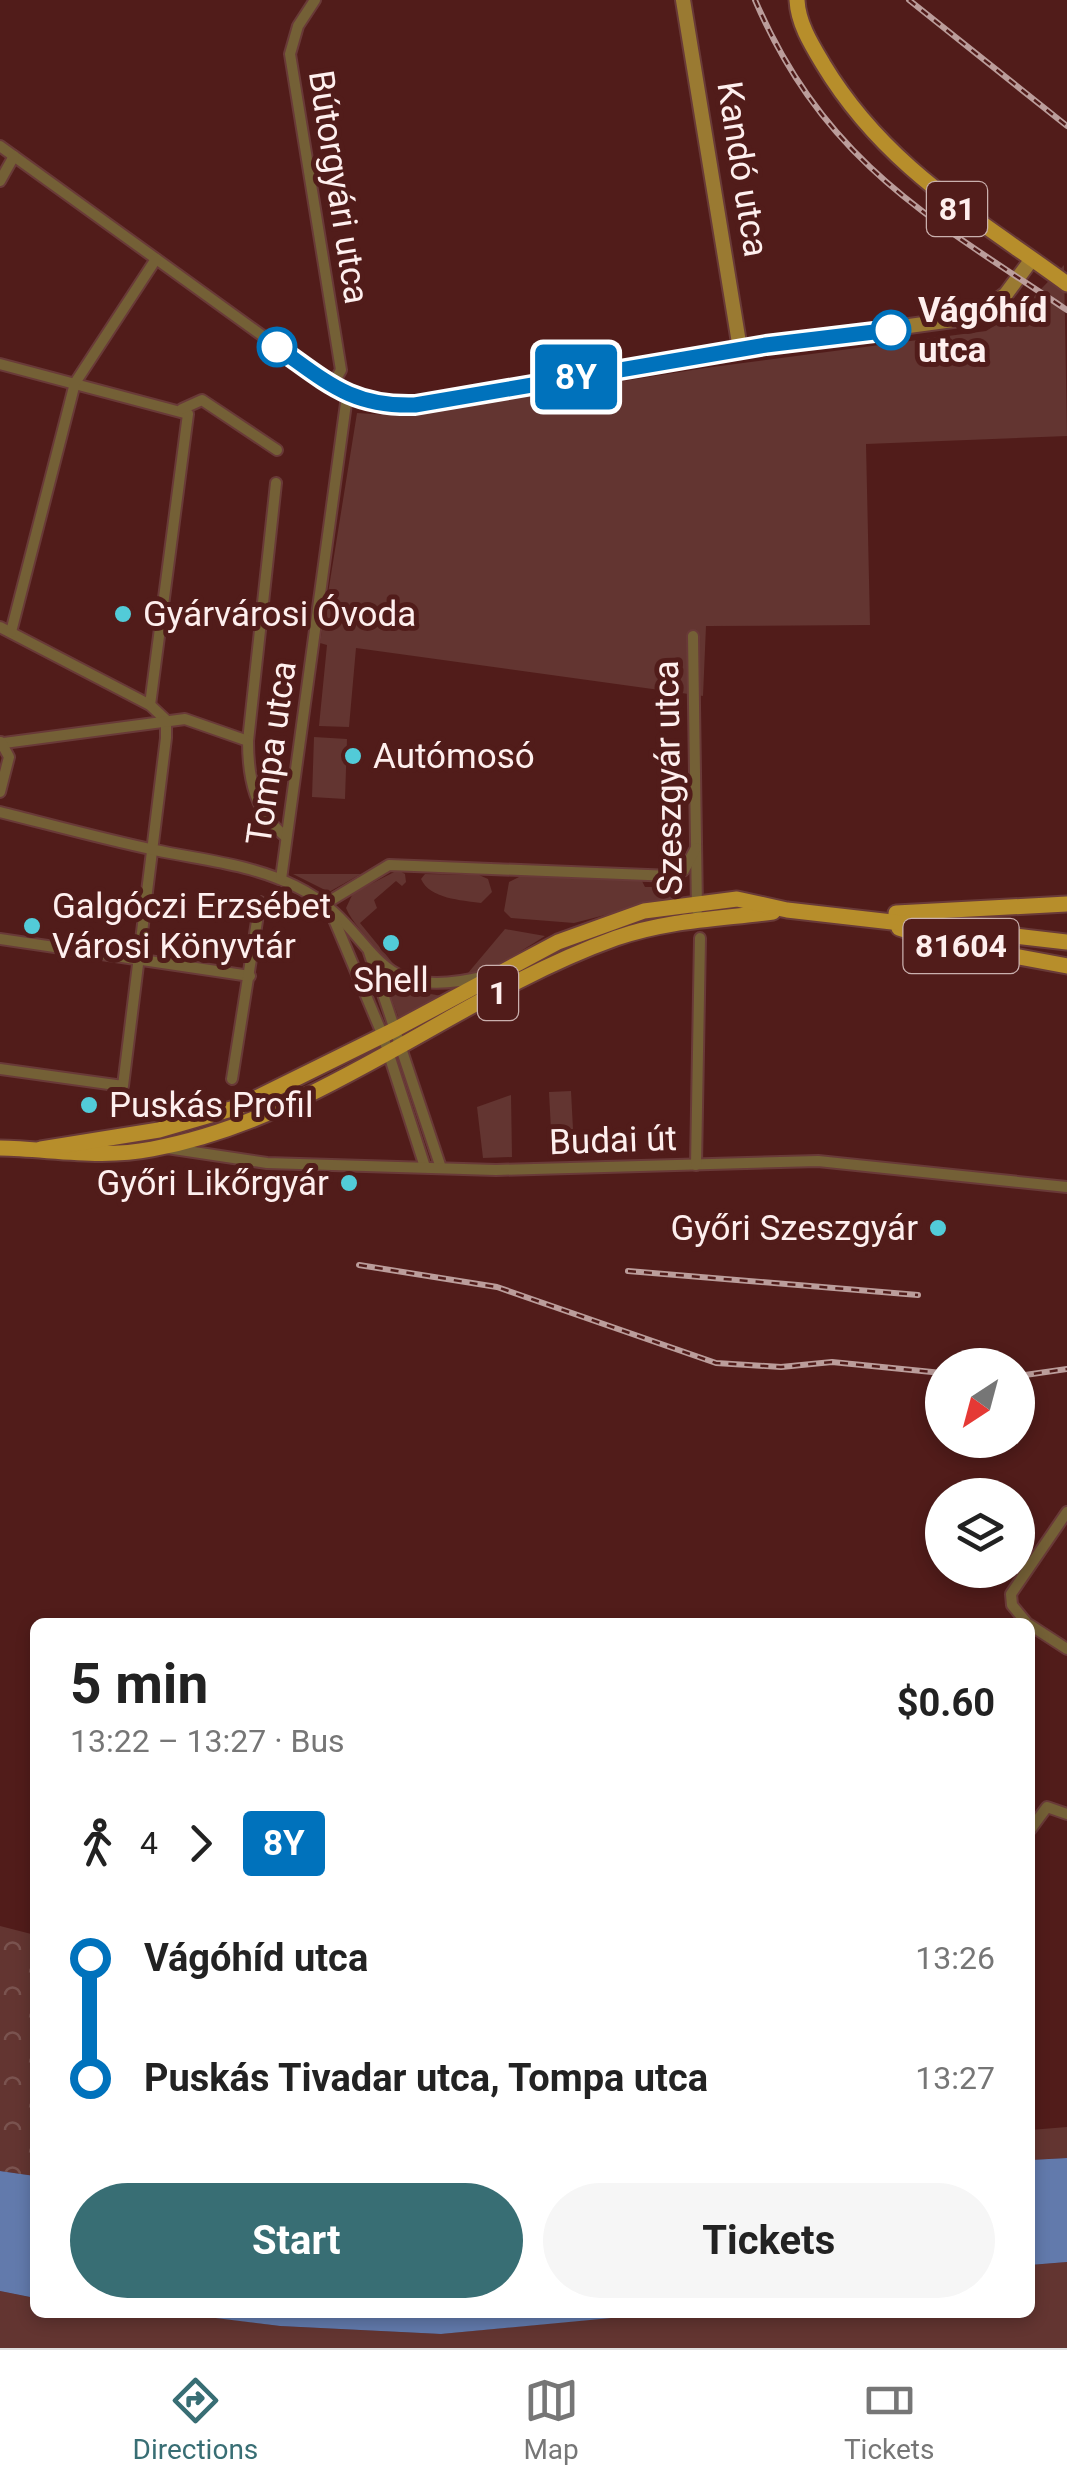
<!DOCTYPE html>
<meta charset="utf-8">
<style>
:root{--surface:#fff;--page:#f6f6f6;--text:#222;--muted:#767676;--line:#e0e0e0;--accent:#386e74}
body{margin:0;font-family:Roboto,sans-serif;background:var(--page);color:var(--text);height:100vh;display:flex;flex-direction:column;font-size:38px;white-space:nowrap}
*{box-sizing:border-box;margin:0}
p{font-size:32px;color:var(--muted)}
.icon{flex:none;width:55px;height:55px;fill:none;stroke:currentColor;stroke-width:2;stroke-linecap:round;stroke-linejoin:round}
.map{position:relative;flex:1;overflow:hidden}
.details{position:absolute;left:30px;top:1618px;width:1005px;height:700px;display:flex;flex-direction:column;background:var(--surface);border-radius:15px;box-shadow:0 5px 15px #0003}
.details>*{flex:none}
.badge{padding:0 20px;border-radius:8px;font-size:35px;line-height:65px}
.needle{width:65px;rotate:216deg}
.tools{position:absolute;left:925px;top:1348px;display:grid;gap:20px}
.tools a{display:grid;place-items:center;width:110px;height:110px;border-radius:50%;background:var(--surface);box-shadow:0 5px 15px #0003;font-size:50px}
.map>.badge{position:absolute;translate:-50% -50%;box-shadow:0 0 0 5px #fff}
.legs{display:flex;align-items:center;gap:15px;height:110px;padding:0 40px;font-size:32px}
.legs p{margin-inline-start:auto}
.overview{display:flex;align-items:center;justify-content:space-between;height:170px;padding:0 40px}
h1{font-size:55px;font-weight:700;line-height:75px}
.button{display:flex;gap:20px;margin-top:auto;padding:20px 40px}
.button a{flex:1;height:115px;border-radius:60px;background:var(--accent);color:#fff;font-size:40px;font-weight:700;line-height:115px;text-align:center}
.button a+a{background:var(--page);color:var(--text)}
ul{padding:0 40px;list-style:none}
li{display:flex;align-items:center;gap:35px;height:120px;font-size:38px}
li i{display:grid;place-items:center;width:15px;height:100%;margin:0 12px;background:currentColor}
li i::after{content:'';width:25px;height:25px;margin:-12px;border:8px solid;border-radius:50%;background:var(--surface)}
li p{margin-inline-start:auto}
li:first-child i{background:linear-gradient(#0000 50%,currentColor 0)}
li:last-child i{background:linear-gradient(currentColor 50%,#0000 0)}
.tabs{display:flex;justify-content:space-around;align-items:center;height:140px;border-top:2px solid var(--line);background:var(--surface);font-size:28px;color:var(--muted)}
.tabs a{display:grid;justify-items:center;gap:5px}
.tabs .current{color:var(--accent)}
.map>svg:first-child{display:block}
.green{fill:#633531}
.forest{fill:url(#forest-crowns)}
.water{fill:#627aac}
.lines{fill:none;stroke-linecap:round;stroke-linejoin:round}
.street-casing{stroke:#693a38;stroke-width:14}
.secondary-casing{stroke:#693a38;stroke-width:18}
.primary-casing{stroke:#693a38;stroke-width:19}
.street{stroke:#746036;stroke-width:10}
.secondary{stroke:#9a7a32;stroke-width:14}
.primary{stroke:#b78e2b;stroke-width:15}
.rail-casing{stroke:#bb9d9b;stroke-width:6}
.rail{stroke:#511c1a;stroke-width:2.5;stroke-dasharray:8;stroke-linecap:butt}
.line-1-casing{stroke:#fff;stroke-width:22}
.line-1{stroke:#0072bc;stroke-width:15}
.stop-1-dot{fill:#fff;stroke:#0072bc;stroke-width:5}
.poi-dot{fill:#52cbd8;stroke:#511c1a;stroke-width:4}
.labels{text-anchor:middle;stroke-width:10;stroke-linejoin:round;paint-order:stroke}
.shield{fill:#511c1a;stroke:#cab0ae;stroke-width:2.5}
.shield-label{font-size:32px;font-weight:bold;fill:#feefee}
.street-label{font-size:35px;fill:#feefee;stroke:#511c1a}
.stop-label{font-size:35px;font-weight:bold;fill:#feefee;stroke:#511c1a;text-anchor:start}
.poi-label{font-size:35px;fill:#feefee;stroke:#511c1a;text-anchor:start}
</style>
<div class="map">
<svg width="1067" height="2348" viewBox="0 0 1067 2348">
<defs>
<pattern id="forest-crowns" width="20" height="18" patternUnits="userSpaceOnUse" patternTransform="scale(2.5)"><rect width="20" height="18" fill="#633531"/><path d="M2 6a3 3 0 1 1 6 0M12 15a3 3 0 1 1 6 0" fill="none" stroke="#7a534f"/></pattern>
</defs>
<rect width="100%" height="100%" fill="#511c1a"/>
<g class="green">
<path d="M1064 265 1067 436 866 444 870 625 706 626 703 696 356 648 349 727 319 726 327 645 320 643 357 413 404 416 705 368 986 331 1021 310Z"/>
<path d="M314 737 347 739 345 799 312 797Z"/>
<path d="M398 870 405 874 406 882 402 886 396 881 374 900 377 908 360 923 396 967 408 974 448 978 468 973 505 929 545 936C484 975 428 1011 374 946 364 934 352 922 346 908L353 893Z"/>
<path d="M293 874H361L329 892Z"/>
<path d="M425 874 479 875 488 879 492 892 481 903C461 900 430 899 421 879Z"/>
<path d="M523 875 640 877 645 887H652L659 879 678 878 686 890 679 896 574 923 511 918 504 911 509 882Z"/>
<path d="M383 975 408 990 442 996 399 1019Z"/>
<path d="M571 1091 573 1129 551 1130 549 1092Z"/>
<path d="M511 1095 512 1157 483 1158 477 1107Z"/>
<path d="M1067 2127V2158L1030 2160V2130Z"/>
<path d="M1067 2262V2348H0V2291L35 2298V2312H175L280 2326 441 2334 664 2312H1030V2265Z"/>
</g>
<path class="forest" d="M0 1926 35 1935V2176L0 2171Z"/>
<g class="water">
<path d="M1067 2158V2262L1030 2265V2160Z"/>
<path d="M0 2171 35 2176V2298L0 2291Z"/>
<path d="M175 2313H664L441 2334 280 2326Z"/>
</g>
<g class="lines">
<g class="street-casing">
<g id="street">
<path d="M315 0 298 26 290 54 341 370 332 386"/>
<path d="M0 146 332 386 367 403 415 405 740 349"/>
<path d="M0 181 14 156"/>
<path d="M0 364 188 414 150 705"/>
<path d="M182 409 202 400 277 450"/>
<path d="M0 627 150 705 166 720V738L123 1086 0 1069"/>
<path d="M11 632 75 383 156 259"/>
<path d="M693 636 697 910"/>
<path d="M248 741 276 483"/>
<path d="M4 743 185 719 248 741C248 779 255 813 286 837"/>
<path d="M0 792 9 757 1 742"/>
<path d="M0 812C52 825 103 839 155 850 202 860 251 864 295 886 382 928 362 1007 485 976"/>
<path d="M281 879 347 396"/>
<path d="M323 905 389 865 673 876 684 870 696 848"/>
<path d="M333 917 383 1036 425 1167"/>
<path d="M0 939 250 976"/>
<path d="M369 952 441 1168"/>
<path d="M232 1079 260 902"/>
<path d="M167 1148 267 1163 496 1170 818 1161 1067 1187"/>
<path d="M696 1165 700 938"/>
<path d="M1026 1622 1012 1605 1011 1594 1067 1512"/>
<path d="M1030 1625 1067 1649"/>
<path d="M1030 1830 1047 1807 1067 1814"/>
</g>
</g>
<g class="secondary-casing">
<path id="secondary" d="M683 0 740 349 975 317 1006 294 1032 259"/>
</g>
<g class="primary-casing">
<g id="primary">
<path d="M797 0C798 23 811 44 823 64 885 167 973 215 1067 284"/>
<path d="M896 913 1067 904"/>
<path d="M899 928 949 944 1067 966"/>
<path d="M0 1148C51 1149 101 1159 152 1149 321 1118 456 995 616 938 668 920 719 919 773 912"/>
<path d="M41 1149 159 1130 238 1107 396 1029 558 942 644 911 737 899 787 910 1067 942"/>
</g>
</g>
<use href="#street" class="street"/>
<use href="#secondary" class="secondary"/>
<use href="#primary" class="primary"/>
<g class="rail-casing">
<g id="rail">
<path d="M755 0C825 162 928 217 1067 310"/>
<path d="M909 0 1067 126"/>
<path d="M359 1265 497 1287 716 1363 781 1367 832 1362 942 1373"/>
<path d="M628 1271 918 1295"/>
<path d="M1018 1376 1067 1369"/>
</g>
</g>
<use href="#rail" class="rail"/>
</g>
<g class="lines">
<g class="line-1-casing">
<path id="line-1" d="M277 347C327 382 351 407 415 405L766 345 891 330"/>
</g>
<use href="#line-1" class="line-1"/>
</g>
<g class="stop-1-dot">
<circle cx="891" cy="330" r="18"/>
<circle cx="277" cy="347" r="18"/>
</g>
<g class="poi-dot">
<circle cx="123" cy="614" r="10"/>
<circle cx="353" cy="756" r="10"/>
<circle cx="32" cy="926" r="10"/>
<circle cx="391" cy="943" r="10"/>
<circle cx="89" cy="1105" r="10"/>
<circle cx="349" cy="1183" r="10"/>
<circle cx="938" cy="1228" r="10"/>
</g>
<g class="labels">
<g class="shield">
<rect x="927" y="182" width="60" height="54" rx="8"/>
<rect x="903.5" y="919" width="115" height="54" rx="8"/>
<rect x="478" y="966" width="40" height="54" rx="8"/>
</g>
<g class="shield-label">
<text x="957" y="220">81</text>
<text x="961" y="957">81604</text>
<text x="498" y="1004">1</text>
</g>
<g class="street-label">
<text transform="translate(743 169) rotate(81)" y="12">Kandó utca</text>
<text transform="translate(339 187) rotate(81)" y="12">Bútorgyári utca</text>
<text transform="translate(271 753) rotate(-82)" y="12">Tompa utca</text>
<text transform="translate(668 778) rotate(-91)" y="12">Szeszgyár utca</text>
<text transform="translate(613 1140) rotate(-2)" y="12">Budai út</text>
</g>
<g class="stop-label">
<text x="918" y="322">Vágóhíd<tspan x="918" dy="40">utca</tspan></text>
</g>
<g class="poi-label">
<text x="143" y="626">Gyárvárosi Óvoda</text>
<text x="373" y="768">Autómosó</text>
<text x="52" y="918">Galgóczi Erzsébet<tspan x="52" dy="40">Városi Könyvtár</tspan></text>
<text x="391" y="992" text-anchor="middle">Shell</text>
<text x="109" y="1117">Puskás Profil</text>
<text x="329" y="1195" text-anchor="end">Győri Likőrgyár</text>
<text x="918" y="1240" text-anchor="end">Győri Szeszgyár</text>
</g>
</g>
</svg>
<div class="tools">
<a><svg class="needle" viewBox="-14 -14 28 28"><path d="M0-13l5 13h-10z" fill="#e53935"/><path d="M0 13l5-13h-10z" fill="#767676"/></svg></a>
<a><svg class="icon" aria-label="layers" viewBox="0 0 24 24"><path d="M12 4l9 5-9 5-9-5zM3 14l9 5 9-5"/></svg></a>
</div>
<b class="badge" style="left:576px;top:377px;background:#0072bc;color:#fff">8Y</b>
<section class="details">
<div class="overview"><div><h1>5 min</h1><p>13:22 – 13:27 · Bus</p></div><b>$0.60</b></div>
<div class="legs"><svg class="icon" aria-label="walk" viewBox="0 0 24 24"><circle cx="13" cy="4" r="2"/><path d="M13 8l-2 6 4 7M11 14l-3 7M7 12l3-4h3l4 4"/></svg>4<svg class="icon" aria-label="forward" viewBox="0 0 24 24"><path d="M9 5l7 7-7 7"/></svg><b class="badge" style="background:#0072bc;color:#fff">8Y</b></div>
<ul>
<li><i style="color:#0072bc"></i><b>Vágóhíd utca</b><p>13:26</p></li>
<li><i style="color:#0072bc"></i><b>Puskás Tivadar utca, Tompa utca</b><p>13:27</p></li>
</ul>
<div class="button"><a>Start</a><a>Tickets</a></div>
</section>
</div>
<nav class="tabs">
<a class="current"><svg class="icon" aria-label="directions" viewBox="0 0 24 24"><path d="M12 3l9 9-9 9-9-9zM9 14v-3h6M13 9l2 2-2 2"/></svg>Directions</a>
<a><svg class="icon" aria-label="map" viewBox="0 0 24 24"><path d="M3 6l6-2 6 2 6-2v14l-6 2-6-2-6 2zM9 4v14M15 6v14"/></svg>Map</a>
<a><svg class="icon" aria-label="tickets" viewBox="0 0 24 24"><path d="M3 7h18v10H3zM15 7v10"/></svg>Tickets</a>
</nav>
